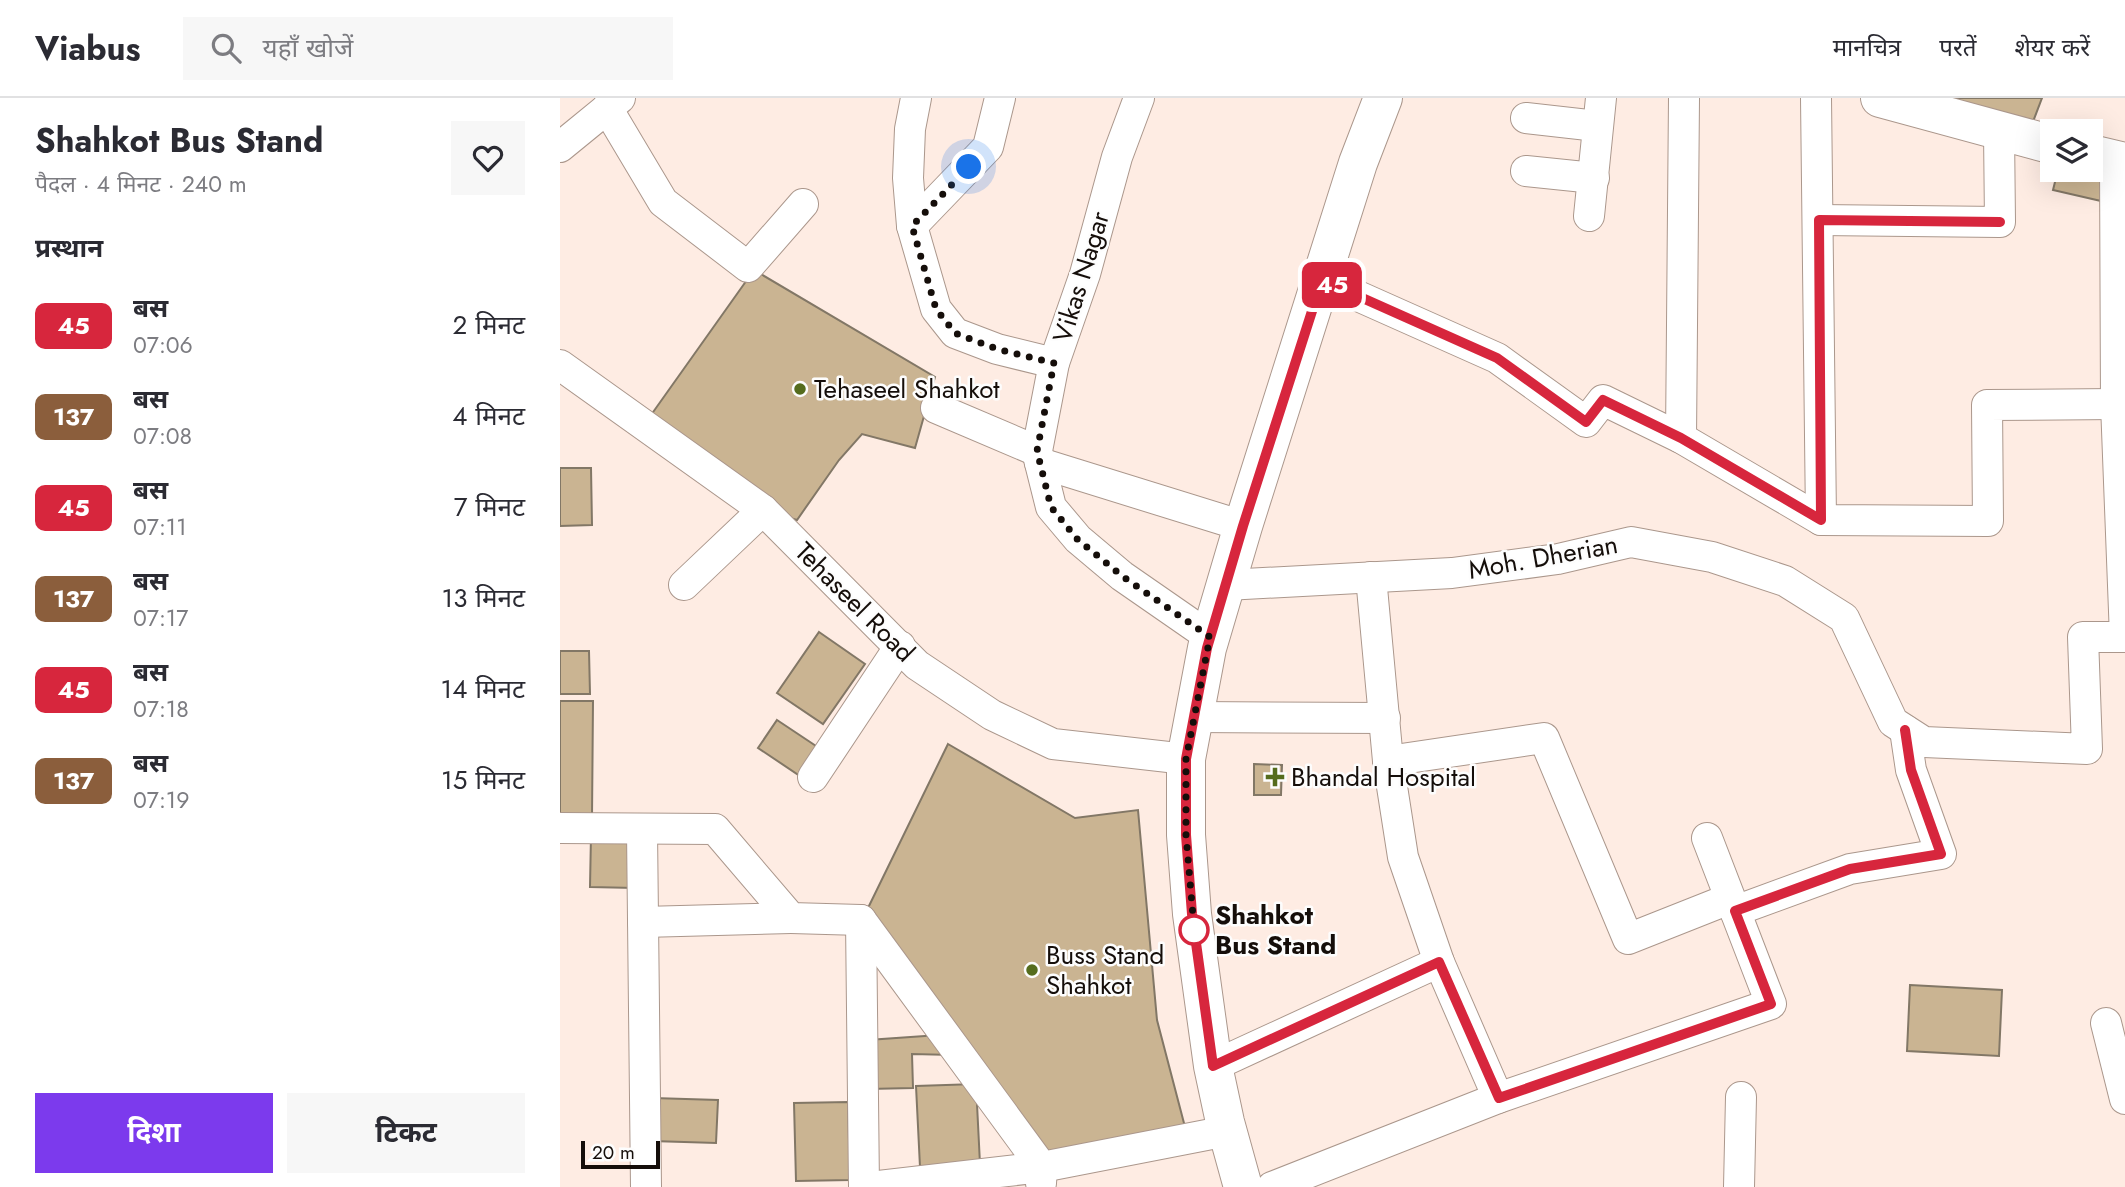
<!DOCTYPE html>
<html lang="hi">
<meta charset="utf-8">
<style>
:root{--surface:#fff;--page:#f7f7f7;--text:#2b2b33;--muted:#7c7c81;--line:#e1e1e2;--accent:#7c3aed}
body{margin:0;font-family:Jost,"Noto Sans Devanagari",sans-serif;background:var(--page);color:var(--text);height:100vh;display:flex;flex-direction:column;font-size:26px;white-space:nowrap}
*{box-sizing:border-box;margin:0}
p{font-size:23px;color:var(--muted)}
.icon{flex:none;width:38px;height:38px;fill:none;stroke:currentColor;stroke-width:2;stroke-linecap:round;stroke-linejoin:round}
.map{position:relative;flex:1;overflow:hidden}
.details{display:flex;flex-direction:column;background:var(--surface);width:560px}
.details>*{flex:none}
.badge{padding:0 14px;border-radius:10px;font-size:24px;line-height:46px}
.buttons{position:absolute;left:1480px;top:21px;display:grid;gap:14px}
.buttons a{display:grid;place-items:center;width:63px;height:63px;border-radius:0px;background:var(--surface);box-shadow:0 7px 28px #0002;font-size:35px}
.scale{position:absolute;left:21px;bottom:18px;width:79px;box-sizing:border-box;padding-left:7px;border:4px solid #150e0a;border-top:0;font-size:19px;line-height:24px;white-space:nowrap;color:#150e0a;-webkit-text-stroke:5px #fdfdfd;paint-order:stroke}
.you{position:absolute;width:35px;height:35px;margin:-18px;border:5px solid #fff;border-radius:50%;background:#1a73e8;box-shadow:0 0 0 10px #1a73e833}
.map>.badge{position:absolute;translate:-50% -50%;box-shadow:0 0 0 4px #fff}
h2{padding:0 35px;font-size:26px;line-height:63px}
.round{display:grid;place-items:center;flex:none;width:74px;height:74px;border-radius:0px;background:var(--page)}
.overview{display:flex;align-items:center;justify-content:space-between;height:119px;padding:0 35px}
h1{font-size:33px;font-weight:700;line-height:52px}
.cta{display:flex;gap:14px;margin-top:auto;padding:14px 35px}
.cta a{flex:1;height:80px;border-radius:0px;background:var(--accent);color:#fff;font-size:28px;font-weight:700;line-height:80px;text-align:center}
.cta a+a{background:var(--page);color:var(--text)}
ul{padding:0;list-style:none}
li{display:flex;align-items:center;gap:21px;height:91px;padding:0 35px}
li div{flex:1}
li b{display:block;font-size:26px}
li em{font-style:normal}
li .badge{min-width:77px;font-weight:700;text-align:center}
header{display:flex;align-items:center;gap:42px;box-sizing:border-box;height:98px;padding:0 35px;background:var(--surface);border-bottom:2px solid var(--line)}
header strong{font-size:33px}
nav{display:flex;gap:38px;margin-inline-start:auto;font-size:24px}
.search{width:490px;height:63px;background:var(--page);display:flex;align-items:center;gap:18px;box-sizing:border-box;padding:0 24px;border-radius:0px;color:var(--muted);font-size:26px}
main{display:flex;flex:1;min-height:0}
.map>svg:first-child{display:block}
.building{fill:#cab492;stroke:#827766;stroke-width:2}
.lines{fill:none;stroke-linecap:round;stroke-linejoin:round}
.street-casing{stroke:#ab978c;stroke-width:32}
.secondary-casing{stroke:#ab978c;stroke-width:40}
.street{stroke:#fff;stroke-width:30}
.secondary{stroke:#fff;stroke-width:38}
.line-casing{stroke:#fff;stroke-width:16}
.line{stroke:#d7263d;stroke-width:10}
.walk{stroke:#150e0a;stroke-width:7;stroke-dasharray:0 12.6}
.poi-dot{fill:#556c1d;stroke:#fdfdfd;stroke-width:2.5}
.stop-dot{fill:#fff;stroke:#d7263d;stroke-width:3.5}
.labels{text-anchor:middle;stroke-width:5;stroke-linejoin:round;paint-order:stroke}
.street-label{font-size:26px;fill:#150e0a;stroke:#fdfdfd}
.poi-label{font-size:26px;fill:#150e0a;stroke:#fdfdfd;text-anchor:start}
.stop-label{font-size:26px;font-weight:bold;fill:#150e0a;stroke:#fdfdfd;text-anchor:start}
</style>
<header>
<strong>Viabus</strong>
<div class="search"><svg class="icon" aria-label="search" viewBox="0 0 24 24"><circle cx="10" cy="10" r="6"/><path d="M15 15l6 6"/></svg>यहाँ खोजें</div>
<nav><a>मानचित्र</a><a>परतें</a><a>शेयर करें</a></nav>
</header>
<main>
<section class="details">
<div class="overview"><div><h1>Shahkot Bus Stand</h1><p>पैदल · 4 मिनट · 240 m</p></div><a class="round"><svg class="icon" aria-label="heart" viewBox="0 0 24 24"><path d="M12 20l-8-8c-3-5 5-10 8-4 3-6 11-1 8 4z"/></svg></a></div>
<h2>प्रस्थान</h2>
<ul>
<li><span class="badge" style="background:#d7263d;color:#fff">45</span><div><b>बस</b><p>07:06</p></div><em>2 मिनट</em></li>
<li><span class="badge" style="background:#8b5e3c;color:#fff">137</span><div><b>बस</b><p>07:08</p></div><em>4 मिनट</em></li>
<li><span class="badge" style="background:#d7263d;color:#fff">45</span><div><b>बस</b><p>07:11</p></div><em>7 मिनट</em></li>
<li><span class="badge" style="background:#8b5e3c;color:#fff">137</span><div><b>बस</b><p>07:17</p></div><em>13 मिनट</em></li>
<li><span class="badge" style="background:#d7263d;color:#fff">45</span><div><b>बस</b><p>07:18</p></div><em>14 मिनट</em></li>
<li><span class="badge" style="background:#8b5e3c;color:#fff">137</span><div><b>बस</b><p>07:19</p></div><em>15 मिनट</em></li>
</ul>
<div class="cta"><a>दिशा</a><a>टिकट</a></div>
</section>
<div class="map">
<svg width="1565" height="1089" viewBox="0 0 1565 1089">
<rect width="100%" height="100%" fill="#feece3"/>
<g class="building">
<path d="M1367 0H1482L1471 29Z"/>
<path d="M1549 65 1541 103 1493 92 1498 72H1531Z"/>
<path d="M194 172 375 279 355 350 302 336 279 362 237 422 203 412 91 317Z"/>
<path d="M0 370H31L32 427 0 428Z"/>
<path d="M259 534 305 566 263 626 217 595Z"/>
<path d="M0 553H29L30 596H0Z"/>
<path d="M0 603H33L32 720H0Z"/>
<path d="M217 622 259 650 240 678 198 650Z"/>
<path d="M388 646 515 720 578 712 597 922 625 1029 479 1056 308 810Z"/>
<path d="M694 666 722 667 721 697H694Z"/>
<path d="M31 737H75V790L30 789Z"/>
<path d="M1350 887 1442 892 1439 958 1347 953Z"/>
<path d="M379 937 392 957 352 956 353 990 308 991V942Z"/>
<path d="M416 986 420 1066 360 1069 356 988Z"/>
<path d="M93 1000 158 1002 156 1045 92 1043Z"/>
<path d="M288 1004 290 1082 236 1083 234 1005Z"/>
</g>
<g class="lines">
<g class="street-casing">
<g id="street">
<path d="M356 0 350 31 348 80 352 128 376 211 395 235 437 251 494 265"/>
<path d="M579 0 557 59 525 176 494 265 477 353 491 409 518 441 562 478 650 539"/>
<path d="M1256 0 1261 422"/>
<path d="M47 10 103 104 188 169 243 106"/>
<path d="M966 20 1037 28"/>
<path d="M0 49 60 0"/>
<path d="M966 73 1034 80"/>
<path d="M1029 118 1041 0"/>
<path d="M1259 122 1440 124 1439 34"/>
<path d="M352 128 428 49 440 0"/>
<path d="M762 182 937 260 1026 324 1043 302 1121 340 1261 422 1428 423 1427 307 1556 306"/>
<path d="M0 267 203 412 357 567 432 617 493 646 626 661"/>
<path d="M376 310 477 353"/>
<path d="M1121 340 1124 0"/>
<path d="M480 365 683 428"/>
<path d="M811 479 828 663 843 759 879 864 938 1000"/>
<path d="M124 487 203 412"/>
<path d="M666 487 892 475 998 461 1071 444 1152 459 1225 483 1284 520 1333 624 1364 644 1527 651 1523 539H1565L1556 306 1555 62"/>
<path d="M634 619 825 620"/>
<path d="M828 663 984 640 1068 841 1169 801"/>
<path d="M253 679 340 548"/>
<path d="M0 730 155 731 231 820 301 822 482 1069 667 1033"/>
<path d="M82 732 86 1089"/>
<path d="M1175 813 1290 771 1381 756 1351 672 1345 632"/>
<path d="M301 822 304 1089"/>
<path d="M83 824 231 820"/>
<path d="M1546 925 1565 1001"/>
<path d="M653 968 879 864"/>
<path d="M310 1089 482 1069 481 1085"/>
<path d="M712 1089 938 1000 1211 906 1147 740"/>
<path d="M1179 1089 1181 999"/>
</g>
</g>
<g class="secondary-casing">
<g id="secondary">
<path d="M1320 0 1493 47"/>
<path d="M1531 56 1565 64"/>
<path d="M683 1089 665 1024 653 968 632 816 626 737V661L647 550 683 428 798 65 823 0"/>
</g>
</g>
<use href="#street" class="street"/>
<use href="#secondary" class="secondary"/>
</g>
<g class="lines">
<g class="line-casing">
<path id="line" d="M1345 632 1351 672 1381 756 1290 771 1175 813 1211 906 939 1000 879 864 653 968 632 816 626 737V661L647 550 683 428 762 182 937 260 1026 324 1043 302 1121 340 1261 422 1259 122 1440 124"/>
</g>
<use href="#line" class="line"/>
<path class="walk" d="M409 69 352 128 376 211 395 235 437 251 494 265 477 353 491 409 518 442 533 454 562 478 650 539 626 661V737L635 841 634 832"/>
</g>
<g class="poi-dot">
<circle cx="240" cy="291" r="7"/>
<path d="M711.5 668.5h7v7h7v7h-7v7h-7v-7h-7v-7h7z"/>
<circle cx="472" cy="872" r="7"/>
</g>
<circle class="stop-dot" cx="634" cy="832" r="14"/>
<g class="labels">
<g class="street-label">
<text transform="translate(521 179) rotate(-73)" y="9">Vikas Nagar</text>
<text transform="translate(983 459) rotate(-10)" y="9">Moh. Dherian</text>
<text transform="translate(295 504) rotate(45)" y="9">Tehaseel Road</text>
</g>
<g class="poi-label">
<text x="254" y="300">Tehaseel Shahkot</text>
<text x="731" y="688">Bhandal Hospital</text>
<text x="486" y="866">Buss Stand<tspan x="486" dy="30">Shahkot</tspan></text>
</g>
<g class="stop-label">
<text x="655" y="826">Shahkot<tspan x="655" dy="30">Bus Stand</tspan></text>
</g>
</g>
</svg>
<div class="buttons">
<a><svg class="icon" aria-label="layers" viewBox="0 0 24 24"><path d="M12 4l9 5-9 5-9-5zM3 14l9 5 9-5"/></svg></a>
</div>
<div class="scale">20 m</div>
<div class="you" style="left:409px;top:69px"></div>
<b class="badge" style="left:772px;top:187px;background:#d7263d;color:#fff">45</b>
</div>
</main>
